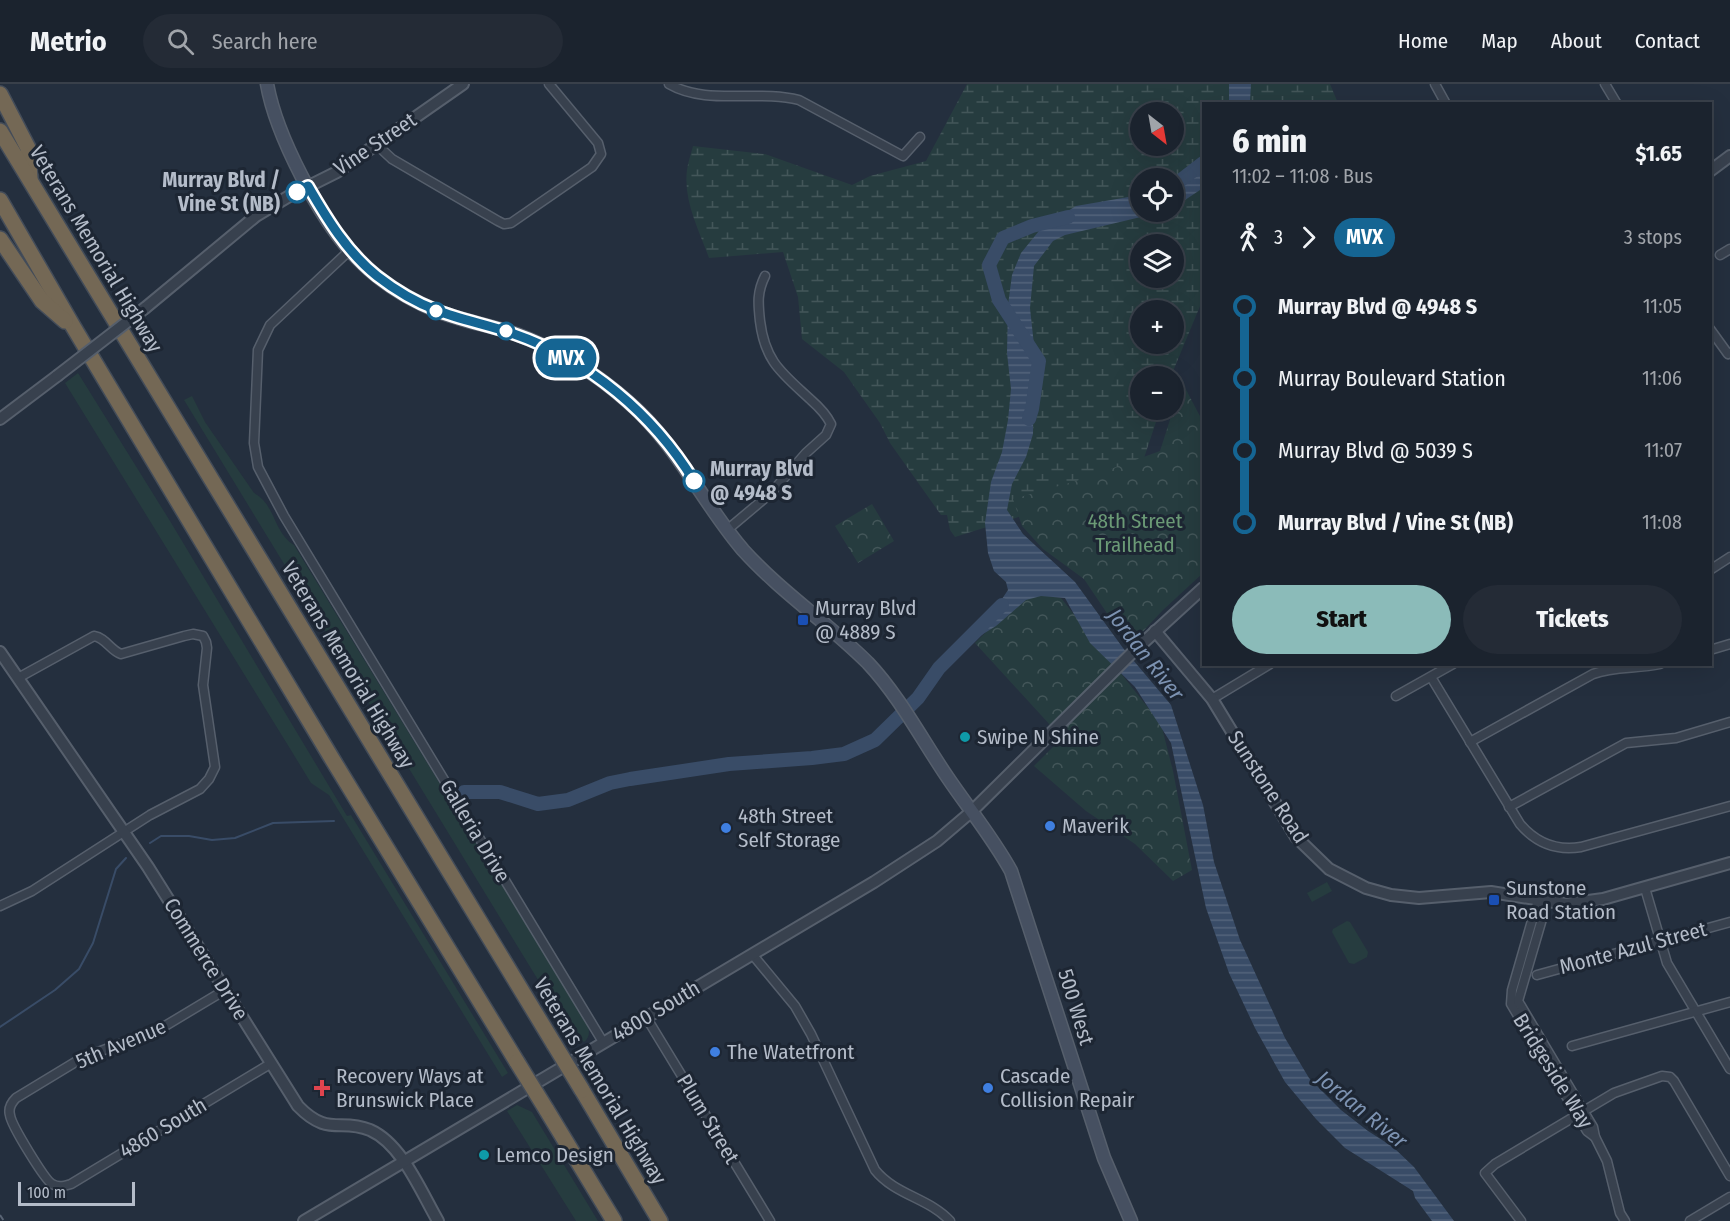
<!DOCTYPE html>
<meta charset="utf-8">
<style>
:root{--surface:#1b232e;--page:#242b36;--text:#f1f3f6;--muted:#a0a4aa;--line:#39404a;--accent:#8bbbb9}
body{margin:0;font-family:"Fira Sans Condensed",sans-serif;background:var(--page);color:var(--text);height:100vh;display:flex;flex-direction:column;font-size:22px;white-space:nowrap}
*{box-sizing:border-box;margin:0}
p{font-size:20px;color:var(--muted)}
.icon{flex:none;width:33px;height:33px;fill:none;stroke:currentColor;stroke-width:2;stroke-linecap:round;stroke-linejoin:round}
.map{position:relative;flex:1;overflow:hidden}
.details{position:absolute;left:1202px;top:18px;width:510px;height:564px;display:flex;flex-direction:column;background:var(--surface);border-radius:0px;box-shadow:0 6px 24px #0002,0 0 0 2px var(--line)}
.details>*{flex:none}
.badge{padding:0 12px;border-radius:20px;font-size:21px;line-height:39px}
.needle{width:39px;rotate:149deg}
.fabs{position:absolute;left:1130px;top:18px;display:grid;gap:12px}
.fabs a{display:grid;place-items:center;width:54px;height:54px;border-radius:50%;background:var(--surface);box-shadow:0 6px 24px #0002,0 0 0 2px var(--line);font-size:30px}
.scale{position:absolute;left:18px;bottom:15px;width:117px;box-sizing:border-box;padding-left:6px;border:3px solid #b4bcc9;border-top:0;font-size:16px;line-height:21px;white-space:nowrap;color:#b4bcc9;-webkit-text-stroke:4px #1d2633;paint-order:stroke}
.map>.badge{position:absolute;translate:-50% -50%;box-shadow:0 0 0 3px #fff}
.legs{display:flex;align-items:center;gap:9px;height:66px;padding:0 30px;font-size:20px}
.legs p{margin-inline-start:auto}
.summary{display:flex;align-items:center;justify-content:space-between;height:102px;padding:0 30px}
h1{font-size:33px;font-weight:800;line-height:45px}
.cta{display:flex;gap:12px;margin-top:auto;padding:12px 30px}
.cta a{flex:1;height:69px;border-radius:36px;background:var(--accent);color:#111;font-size:24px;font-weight:800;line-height:69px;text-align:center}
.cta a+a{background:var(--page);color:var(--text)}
ul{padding:0 30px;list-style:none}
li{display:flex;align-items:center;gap:21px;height:72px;font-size:22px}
li i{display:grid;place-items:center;width:9px;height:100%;margin:0 8px;background:currentColor}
li i::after{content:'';width:15px;height:15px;margin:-8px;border:4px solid;border-radius:50%;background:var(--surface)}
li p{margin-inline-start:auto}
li:first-child i{background:linear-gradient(#0000 50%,currentColor 0)}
li:last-child i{background:linear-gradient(currentColor 50%,#0000 0)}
header{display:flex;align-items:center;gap:36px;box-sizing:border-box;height:84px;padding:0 30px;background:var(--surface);border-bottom:2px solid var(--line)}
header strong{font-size:28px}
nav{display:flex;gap:33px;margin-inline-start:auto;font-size:21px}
.search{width:420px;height:54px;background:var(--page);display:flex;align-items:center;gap:15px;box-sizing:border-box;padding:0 21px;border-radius:33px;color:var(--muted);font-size:22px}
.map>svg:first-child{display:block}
.grass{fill:#263c3f}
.wetland{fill:url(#wetland-marsh);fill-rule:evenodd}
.park{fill:url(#park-crowns)}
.water{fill:url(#water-rules)}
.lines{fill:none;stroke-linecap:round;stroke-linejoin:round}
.stream{stroke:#394c67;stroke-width:2}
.river{stroke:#394c67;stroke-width:14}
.minor-casing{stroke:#565f6c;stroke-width:11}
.tertiary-casing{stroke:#565f6c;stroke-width:14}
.secondary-casing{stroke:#565f6c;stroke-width:15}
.motorway-casing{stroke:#434c59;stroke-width:18}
.minor{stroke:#38414e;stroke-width:8}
.tertiary{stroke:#38414e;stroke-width:10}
.secondary{stroke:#465061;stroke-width:12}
.motorway{stroke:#746855;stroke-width:15}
.rail{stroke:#5a6575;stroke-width:2;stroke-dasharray:6 6;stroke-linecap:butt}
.tertiary-bridge-casing{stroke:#565f6c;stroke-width:14;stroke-linecap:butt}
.motorway-bridge-casing{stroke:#434c59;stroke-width:18;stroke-linecap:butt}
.tertiary-bridge{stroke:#38414e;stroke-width:10}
.motorway-bridge{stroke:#746855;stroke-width:15}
.line-1-casing{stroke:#fff;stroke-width:14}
.line-1{stroke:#156593;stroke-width:9}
.stop-1-dot{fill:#fff;stroke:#156593;stroke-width:3}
.transit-dot{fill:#1a4fb4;stroke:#1d2633;stroke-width:2}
.culture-dot{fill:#0f9aa8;stroke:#1d2633;stroke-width:2}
.shop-dot{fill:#3f7fe0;stroke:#1d2633;stroke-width:2}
.health-dot{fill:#e0444e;stroke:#1d2633;stroke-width:2}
.labels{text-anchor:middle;stroke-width:6;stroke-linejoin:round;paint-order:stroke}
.street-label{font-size:21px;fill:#b4bcc9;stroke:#1d2633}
.stop-label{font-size:21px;font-weight:bold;fill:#b4bcc9;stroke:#1d2633;text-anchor:end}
.park-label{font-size:21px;fill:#6b9a76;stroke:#1d2633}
.poi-label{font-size:21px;fill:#b4bcc9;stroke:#1d2633;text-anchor:start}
.water-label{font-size:22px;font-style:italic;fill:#7c92b1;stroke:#1d2633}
</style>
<header>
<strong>Metrio</strong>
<div class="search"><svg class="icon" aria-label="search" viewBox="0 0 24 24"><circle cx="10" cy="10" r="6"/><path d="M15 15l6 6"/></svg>Search here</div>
<nav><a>Home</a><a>Map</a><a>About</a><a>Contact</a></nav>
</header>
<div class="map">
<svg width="1730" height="1137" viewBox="0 0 1730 1137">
<defs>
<pattern id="wetland-marsh" width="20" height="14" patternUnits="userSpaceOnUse" patternTransform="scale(1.5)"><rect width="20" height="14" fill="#263c3f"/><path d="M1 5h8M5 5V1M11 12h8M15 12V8" fill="none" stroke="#435659"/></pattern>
<pattern id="park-crowns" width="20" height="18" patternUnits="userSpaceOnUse" patternTransform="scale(1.5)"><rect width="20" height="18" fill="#263c3f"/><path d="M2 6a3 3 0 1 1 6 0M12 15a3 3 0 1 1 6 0" fill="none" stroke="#435659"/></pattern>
<pattern id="water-rules" width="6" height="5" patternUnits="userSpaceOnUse" patternTransform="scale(1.5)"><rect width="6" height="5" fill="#394c67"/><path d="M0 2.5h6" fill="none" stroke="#53647b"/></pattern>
</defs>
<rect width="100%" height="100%" fill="#242f3e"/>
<g class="grass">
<path d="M78 289 170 437 347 732 351 731 508 989 502 993 329 711 311 699 289 663 65 299Z"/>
<path d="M192 312 205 338 254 409C276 421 273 448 294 461L588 942C590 948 589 954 584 958L568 945 184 316Z"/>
<path d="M1327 798 1332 807 1312 818 1307 809Z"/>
<path d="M1347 837 1350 838 1368 868 1367 873 1354 880 1349 879 1332 848 1333 845Z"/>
<path d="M517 1021 532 1028 598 1137H576L507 1027Z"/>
</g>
<path class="wetland" d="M967 0H1330L1338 19 1203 20V215L1171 292H1140V326H1160L1139 389 1028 430 955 453 950 446 947 431H941L890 359 880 339 844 288 802 255 798 213 783 168 709 174C699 146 683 116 687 86 688 78 691 70 693 62L765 70 852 101 870 92 926 77ZM1140 28H1173V62H1140ZM1140 94H1173V128H1140ZM1140 160H1173V194H1140ZM1140 226H1173V260H1140Z"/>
<g class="park">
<path d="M1182 298 1203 338V489L1163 526 1129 562 1084 495 1043 465 1022 442 1013 415 1083 395 1160 367Z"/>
<path d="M872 420 894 457 858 479 835 442Z"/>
<path d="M1035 510 1061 514 1161 640 1173 687 1192 786 1173 797 1135 760 1086 727 1034 682 1062 654 975 559 1014 520Z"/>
</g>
<g class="water">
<path d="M1229 0H1251L1250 19H1229Z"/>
<path d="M1203 76V104L1173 124V99L1192 88Z"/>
<path d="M1140 111V128H1162L1065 151 1053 157 1034 182 1030 224 1034 261 1033 350 1026 373 1012 400 1007 426 1023 450 1075 498 1123 564 1171 621 1203 721 1214 778 1240 856 1285 954 1309 994 1341 1026 1368 1047 1393 1063 1414 1083 1454 1137H1432L1415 1114 1413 1107 1345 1064 1316 1035 1285 998 1255 944 1229 889 1206 824 1171 659 1135 603 1090 559 1065 514 1041 512 1026 516 996 542 975 555 1008 506 1006 498 994 487 988 469 985 439 991 398 1002 368 1008 336 1011 305 1007 269 1008 221 1012 191 1021 169 1043 142 1076 122Z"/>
</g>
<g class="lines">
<g class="stream">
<path d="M150 759 161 752H189L212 756 235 754 273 739 334 737"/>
<path d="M0 943 55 906 79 885 93 859 116 785 126 774"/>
</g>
<g class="river">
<path d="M1173 99 1181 96 1203 79"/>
<path d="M1029 335 1032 325 1039 277 999 216 989 181 1003 154 1032 142 1068 133"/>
<path d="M464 708H500L538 720 568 716 610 699 630 695 729 680 812 674 844 670 875 656 918 614 939 584 1002 521"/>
</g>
<g class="minor-casing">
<g id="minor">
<path d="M669 0C707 22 757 5 799 16L903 72 920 53"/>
<path d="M1435 0 1446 20"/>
<path d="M1605 0 1617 20"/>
<path d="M377 61 392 75 498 137 504 140 511 139 592 83 601 70 598 59 549 0"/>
<path d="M350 166 270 241 258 266 254 359 258 383 284 432 603 958"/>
<path d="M1720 171 1730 165"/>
<path d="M1710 245 1728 270 1730 269"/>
<path d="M727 446 771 409 806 369 826 351 831 340C826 330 819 323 811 316 782 289 765 278 760 237 758 219 757 208 765 192"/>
<path d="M1710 486 1730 473"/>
<path d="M1710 566 1730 560"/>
<path d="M1431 593 1520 740C1536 759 1556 767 1581 763L1730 722"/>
<path d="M1396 612 1453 580"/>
<path d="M1212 615 1270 580"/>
<path d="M1470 658 1593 590C1614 582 1638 585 1660 580"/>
<path d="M1509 723 1626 659 1676 654 1730 638"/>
<path d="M1645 804 1667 879 1730 985"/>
<path d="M1538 816 1512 906 1511 920 1587 1047 1595 1053"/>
<path d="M1547 818 1518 917 1593 1043 1595 1053 1607 1077 1620 1129 1625 1137"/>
<path d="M0 822 32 807 150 731 200 705 209 695 215 683 203 601 207 564 206 558 203 552 193 550 184 552 121 570C110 566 106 554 94 552L18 594"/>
<path d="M752 870 795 922 811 950 875 1086C895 1111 929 1114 950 1137"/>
<path d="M1537 891 1730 838"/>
<path d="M225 906 160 945 82 974 16 1014C11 1019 8 1024 10 1031 11 1041 45 1096 52 1100 59 1104 64 1102 71 1100L270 980"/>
<path d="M646 933 770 1137"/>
<path d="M1572 962 1730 918"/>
<path d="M1521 1137 1485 1089 1495 1080 1614 1009 1662 992 1670 993 1674 997 1730 1092"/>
<path d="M1690 1137 1730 1113"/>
</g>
</g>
<g class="tertiary-casing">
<g id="tertiary">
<path d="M1710 87 1730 72"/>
<path d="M145 224 256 132 291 111 337 88 463 0"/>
<path d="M0 335 57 292"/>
<path d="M1155 547 1212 615 1296 753 1329 785 1366 804 1391 811 1419 814 1491 808 1566 820 1603 815 1730 779"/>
<path d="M0 568 148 783 298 1022C328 1053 340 1034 370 1046 402 1060 421 1108 438 1137"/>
<path d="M304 1137 874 798 937 757 971 728 1133 568 1203 504"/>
</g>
</g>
<g class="secondary-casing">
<path id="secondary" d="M267 0C276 51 320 136 356 173 378 196 406 214 435 226 461 237 489 241 516 250 556 265 594 288 626 316 676 358 701 417 743 466 781 508 828 539 868 579 900 613 922 656 948 694 969 725 993 754 1011 787L1104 1074 1131 1137"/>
</g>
<g class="motorway-casing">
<g id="motorway">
<path d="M0 10 28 64 30 94"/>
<path d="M0 47 554 960"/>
<path d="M0 116 74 244 331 673 517 978"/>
<path d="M0 155 42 217 65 237"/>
<path d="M582 1006 660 1137"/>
<path d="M546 1025 614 1137"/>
</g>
</g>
<use href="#minor" class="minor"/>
<use href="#tertiary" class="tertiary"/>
<use href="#secondary" class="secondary"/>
<use href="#motorway" class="motorway"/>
<path class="rail" d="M0 1131 4 1137"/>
<g class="tertiary-bridge-casing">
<path id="tertiary-bridge" d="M57 292 145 224"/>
</g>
<g class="motorway-bridge-casing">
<g id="motorway-bridge">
<path d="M554 960 582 1006"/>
<path d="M517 978 546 1025"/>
</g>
</g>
<use href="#tertiary-bridge" class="tertiary-bridge"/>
<use href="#motorway-bridge" class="motorway-bridge"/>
</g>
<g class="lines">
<g class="line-1-casing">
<path id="line-1" d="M297 108 308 102C327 135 347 168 377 192 395 206 415 218 436 226 461 236 489 241 514 250 589 276 653 330 694 397"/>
</g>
<use href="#line-1" class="line-1"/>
</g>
<g class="stop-1-dot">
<circle cx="297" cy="108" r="10"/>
<circle cx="436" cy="227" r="8"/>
<circle cx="506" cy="247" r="8"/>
<circle cx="694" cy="397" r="10"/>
</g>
<g class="transit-dot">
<rect x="797" y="530" width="12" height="12" rx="3"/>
<rect x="1488" y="810" width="12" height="12" rx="3"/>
</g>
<g class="culture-dot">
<circle cx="965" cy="653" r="6"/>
<circle cx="484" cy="1071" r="6"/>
</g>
<g class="shop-dot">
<circle cx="1050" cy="742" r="6"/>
<circle cx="726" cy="744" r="6"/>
<circle cx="715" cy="968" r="6"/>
<circle cx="988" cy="1004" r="6"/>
</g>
<path class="health-dot" d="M319 995h6v6h6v6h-6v6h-6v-6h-6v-6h6z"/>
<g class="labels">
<g class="street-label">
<text transform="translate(375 60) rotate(-34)" y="7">Vine Street</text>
<text transform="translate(96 165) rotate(59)" y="7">Veterans Memorial Highway</text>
<text transform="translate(348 581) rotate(59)" y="7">Veterans Memorial Highway</text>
<text transform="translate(1268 703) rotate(57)" y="7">Sunstone Road</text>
<text transform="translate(475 747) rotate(59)" y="7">Galleria Drive</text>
<text transform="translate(1633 864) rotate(-15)" y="7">Monte Azul Street</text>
<text transform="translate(206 875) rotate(58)" y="7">Commerce Drive</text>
<text transform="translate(1076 923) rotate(73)" y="7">500 West</text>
<text transform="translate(656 927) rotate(-31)" y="7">4800 South</text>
<text transform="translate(121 960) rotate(-23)" y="7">5th Avenue</text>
<text transform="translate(1553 987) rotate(58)" y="7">Bridgeside Way</text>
<text transform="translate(600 997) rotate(59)" y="7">Veterans Memorial Highway</text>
<text transform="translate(708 1035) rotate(59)" y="7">Plum Street</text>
<text transform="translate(163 1044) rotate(-31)" y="7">4860 South</text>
</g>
<g class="stop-label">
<text x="280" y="103">Murray Blvd /<tspan x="280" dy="24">Vine St (NB)</tspan></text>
<text x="710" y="392" text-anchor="start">Murray Blvd<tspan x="710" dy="24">@ 4948 S</tspan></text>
</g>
<g class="park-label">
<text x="1135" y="444">48th Street<tspan x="1135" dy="24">Trailhead</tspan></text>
</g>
<g class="poi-label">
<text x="815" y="531">Murray Blvd<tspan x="815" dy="24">@ 4889 S</tspan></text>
<text x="977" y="660">Swipe N Shine</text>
<text x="738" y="739">48th Street<tspan x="738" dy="24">Self Storage</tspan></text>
<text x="1062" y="749">Maverik</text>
<text x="1506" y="811">Sunstone<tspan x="1506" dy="24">Road Station</tspan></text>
<text x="727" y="975">The Watetfront</text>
<text x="336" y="999">Recovery Ways at<tspan x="336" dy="24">Brunswick Place</tspan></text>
<text x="1000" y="999">Cascade<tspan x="1000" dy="24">Collision Repair</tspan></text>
<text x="496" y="1078">Lemco Design</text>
</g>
<g class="water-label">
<text transform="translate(1146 570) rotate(52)" y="8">Jordan River</text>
<text transform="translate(1362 1025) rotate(39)" y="8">Jordan River</text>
</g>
</g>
</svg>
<div class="fabs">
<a><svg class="needle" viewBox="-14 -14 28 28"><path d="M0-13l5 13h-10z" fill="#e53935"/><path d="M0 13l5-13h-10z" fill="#a0a4aa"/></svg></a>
<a><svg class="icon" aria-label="locate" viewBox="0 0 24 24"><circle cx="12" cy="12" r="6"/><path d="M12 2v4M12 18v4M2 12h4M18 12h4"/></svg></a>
<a><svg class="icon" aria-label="layers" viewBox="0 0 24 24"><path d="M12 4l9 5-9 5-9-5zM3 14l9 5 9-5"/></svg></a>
<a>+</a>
<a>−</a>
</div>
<div class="scale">100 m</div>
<b class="badge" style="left:566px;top:274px;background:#156593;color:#fff">MVX</b>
<section class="details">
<div class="summary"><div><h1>6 min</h1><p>11:02 – 11:08 · Bus</p></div><b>$1.65</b></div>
<div class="legs"><svg class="icon" aria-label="walk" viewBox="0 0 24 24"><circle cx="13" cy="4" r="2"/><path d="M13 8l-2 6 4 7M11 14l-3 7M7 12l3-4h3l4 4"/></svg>3<svg class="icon" aria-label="forward" viewBox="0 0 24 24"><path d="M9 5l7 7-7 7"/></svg><b class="badge" style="background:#156593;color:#fff">MVX</b><p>3 stops</p></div>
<ul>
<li><i style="color:#156593"></i><b>Murray Blvd @ 4948 S</b><p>11:05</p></li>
<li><i style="color:#156593"></i><span>Murray Boulevard Station</span><p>11:06</p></li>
<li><i style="color:#156593"></i><span>Murray Blvd @ 5039 S</span><p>11:07</p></li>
<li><i style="color:#156593"></i><b>Murray Blvd / Vine St (NB)</b><p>11:08</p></li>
</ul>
<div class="cta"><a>Start</a><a>Tickets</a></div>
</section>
</div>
